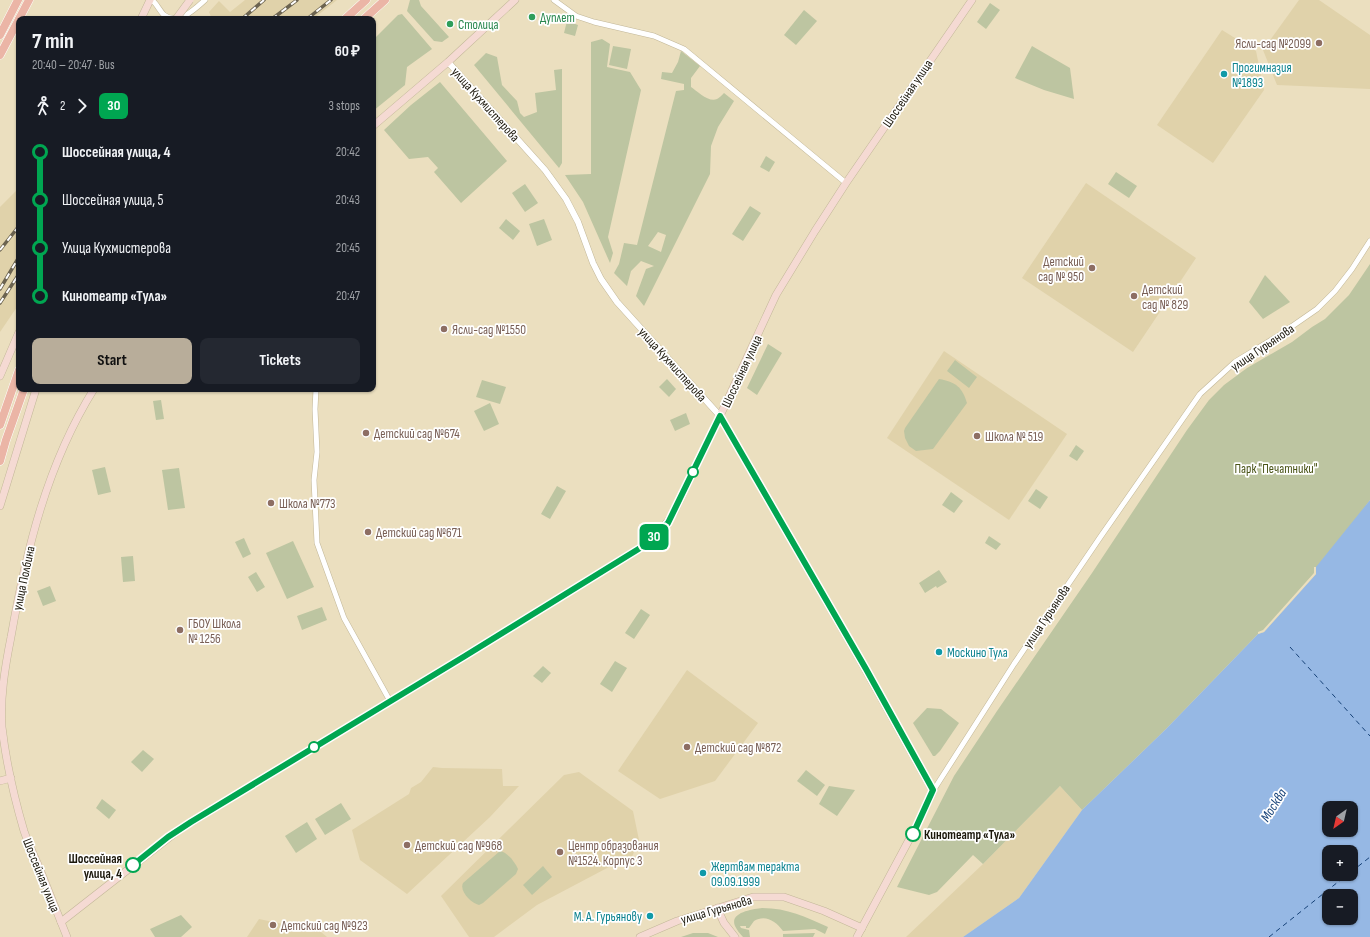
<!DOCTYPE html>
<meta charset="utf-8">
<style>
:root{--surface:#171b24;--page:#242831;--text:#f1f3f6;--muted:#9ea1a6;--accent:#b8ad9a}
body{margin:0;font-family:"Sofia Sans Condensed",sans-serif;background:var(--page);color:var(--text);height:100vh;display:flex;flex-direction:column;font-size:15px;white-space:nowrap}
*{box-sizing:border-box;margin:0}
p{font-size:13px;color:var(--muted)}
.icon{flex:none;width:22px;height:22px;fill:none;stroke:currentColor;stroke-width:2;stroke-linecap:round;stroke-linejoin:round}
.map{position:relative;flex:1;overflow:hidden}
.side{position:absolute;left:16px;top:16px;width:360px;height:376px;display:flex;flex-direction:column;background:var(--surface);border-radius:8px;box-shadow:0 1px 3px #0004}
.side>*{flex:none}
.badge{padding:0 8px;border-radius:6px;font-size:14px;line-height:26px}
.needle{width:26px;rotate:214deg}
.tools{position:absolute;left:1322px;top:801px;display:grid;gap:8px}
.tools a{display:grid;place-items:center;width:36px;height:36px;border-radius:8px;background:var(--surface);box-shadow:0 1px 3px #0004;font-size:20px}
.map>.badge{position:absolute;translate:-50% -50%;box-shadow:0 0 0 2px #fff}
.legs{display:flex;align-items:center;gap:6px;height:44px;padding:0 16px;font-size:13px}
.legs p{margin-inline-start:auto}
.head{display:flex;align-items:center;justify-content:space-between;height:68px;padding:0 16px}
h1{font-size:22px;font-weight:700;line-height:30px}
.action{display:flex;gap:8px;margin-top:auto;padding:8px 16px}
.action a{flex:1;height:46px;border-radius:8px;background:var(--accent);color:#111;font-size:16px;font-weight:700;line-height:46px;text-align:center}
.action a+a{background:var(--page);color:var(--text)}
ul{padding:0 16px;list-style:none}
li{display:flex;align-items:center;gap:14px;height:48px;font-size:15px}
li i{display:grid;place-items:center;width:6px;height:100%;margin:0 5px;background:currentColor}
li i::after{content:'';width:10px;height:10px;margin:-5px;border:3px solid;border-radius:50%;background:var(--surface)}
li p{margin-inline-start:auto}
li:first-child i{background:linear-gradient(#0000 50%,currentColor 0)}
li:last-child i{background:linear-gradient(currentColor 50%,#0000 0)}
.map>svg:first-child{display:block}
.built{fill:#e0d2aa}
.green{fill:#bdc5a1;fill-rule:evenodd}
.water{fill:#96b8e4;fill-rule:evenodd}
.pier{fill:#ebdfbf}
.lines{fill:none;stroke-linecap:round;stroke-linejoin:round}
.ferry{stroke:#164278;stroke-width:1;stroke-dasharray:5 4;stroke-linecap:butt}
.minor-casing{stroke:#c2b798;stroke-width:6}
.tertiary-casing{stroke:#c2b798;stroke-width:7}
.secondary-casing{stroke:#c2b798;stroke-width:8}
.primary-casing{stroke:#fff;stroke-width:9}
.minor{stroke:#fff;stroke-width:5}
.tertiary{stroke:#fff;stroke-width:6}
.secondary{stroke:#f5dad3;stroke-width:7}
.primary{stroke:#ebb5a6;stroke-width:8}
.rail-casing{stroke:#6b6350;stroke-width:3.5}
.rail{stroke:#fff;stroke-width:2;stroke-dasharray:6;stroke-linecap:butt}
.secondary-bridge-casing{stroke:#c2b798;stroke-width:8;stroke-linecap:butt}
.secondary-bridge{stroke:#f5dad3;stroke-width:7}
.line-1-casing{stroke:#fff;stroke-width:9}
.line-1{stroke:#00a651;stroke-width:6}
.leisure-dot{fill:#2e9e5b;stroke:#fff;stroke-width:1.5}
.education-dot{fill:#8d6e63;stroke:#fff;stroke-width:1.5}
.culture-dot{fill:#0f9aa8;stroke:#fff;stroke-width:1.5}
.stop-1-dot{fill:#fff;stroke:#00a651;stroke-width:2}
.labels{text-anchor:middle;stroke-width:3.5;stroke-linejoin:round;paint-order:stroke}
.leisure-label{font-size:13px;fill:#27864d;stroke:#fff;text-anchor:start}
.education-label{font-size:13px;fill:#785e54;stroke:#fff;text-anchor:start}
.culture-label{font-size:13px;fill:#0d838f;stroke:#fff;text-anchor:start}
.street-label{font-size:13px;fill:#1b170b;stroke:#fff}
.park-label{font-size:13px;fill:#495316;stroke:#fff}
.stop-label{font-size:13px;font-weight:bold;fill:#1b170b;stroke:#fff;text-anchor:start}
.water-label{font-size:14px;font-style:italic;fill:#164278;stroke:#fff}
</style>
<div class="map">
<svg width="1370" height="937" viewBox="0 0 1370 937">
<rect width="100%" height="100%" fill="#ebdfbf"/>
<g class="built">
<path d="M245 0H337L313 19H212L209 12 219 1 230 12Z"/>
<path d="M1299 0H1319L1370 35V89L1277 85 1263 50Z"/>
<path d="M1222 30 1256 51 1264 90 1213 163 1157 125Z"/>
<path d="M1086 183 1196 258 1133 352 1022 278Z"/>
<path d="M19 188V304L0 332V207Z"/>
<path d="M944 351 1067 434 1009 520 887 438Z"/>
<path d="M687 670 758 723 715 781 660 799 618 771Z"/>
<path d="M433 767 442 768 502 769 503 786H519L490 817 407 894 360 860 352 830 409 794 411 788 421 782Z"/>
<path d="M579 772 633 811 639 840 629 864 609 867 537 905 494 937H469L441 896 564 775Z"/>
<path d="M1060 786 1082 810 1019 898 963 937H906L983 864Z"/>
<path d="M259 919 321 932 327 937H247Z"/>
</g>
<g class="green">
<path d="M410 0H419L421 6 449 37 442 42 434 41 407 11Z"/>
<path d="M990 3 1000 10 986 29 977 22Z"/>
<path d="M804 10 817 21 796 45 784 35Z"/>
<path d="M402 14 432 49 407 67 405 85 373 111V40L398 15Z"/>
<path d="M567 21 578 25 575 36 564 33Z"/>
<path d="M602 39 610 44 607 67 630 72 641 90 608 237 613 253 610 263 583 202 565 175 591 174V42Z"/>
<path d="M613 46 631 49 627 69 609 65Z"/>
<path d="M1032 46 1070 68 1074 99 1044 90 1015 78Z"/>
<path d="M681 51 700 66 691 78V87C697 91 709 103 717 99 719 98 722 95 724 93L734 101 718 127 711 146 710 174 644 306 636 296 646 269 654 266 641 261 631 271 627 286 614 273 619 264 624 243 637 245 676 91 684 90V84L661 79 662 72 672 73 678 62ZM658 232 666 235 661 252 648 246Z"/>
<path d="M486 53 497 57 502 85 517 101 520 113 524 117 537 112 535 93 556 90 554 70 562 69V163L559 168 474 65Z"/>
<path d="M440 82 507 161 461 203 434 172 438 168 428 157 409 159 384 130 411 105Z"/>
<path d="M766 156 775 162 769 172 760 167Z"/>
<path d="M1116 172 1137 186 1129 198 1108 184Z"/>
<path d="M525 184 538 203 525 212 512 193Z"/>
<path d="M750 206 761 213 743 241 732 234Z"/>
<path d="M506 219 520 231 513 240 499 228Z"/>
<path d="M544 219 552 240 537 246 529 224Z"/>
<path d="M1370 264V500L1316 574 1264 632 1258 634 1166 729 1082 810 1060 786 983 864 973 855 937 892 929 895 897 887 954 776 997 711 1092 573 1187 430 1209 400 1224 385 1247 368 1292 342 1312 327 1325 319 1349 295Z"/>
<path d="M1265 275 1290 302 1263 319 1249 302Z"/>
<path d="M768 344 782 353 757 395 747 388Z"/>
<path d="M955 360 977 377 969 388 947 371Z"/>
<path d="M667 379 676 389 669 397 659 387Z"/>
<path d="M939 379C956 382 962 387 967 403L933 449 916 451 909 446 905 438 904 431 905 428Z"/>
<path d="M482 380 506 387 500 404 476 397Z"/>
<path d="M161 400 164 419 156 420 153 401Z"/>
<path d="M490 403 499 424 484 431 474 411Z"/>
<path d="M686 413 690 424 675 431 670 420Z"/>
<path d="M1076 445 1084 451 1077 461 1069 456Z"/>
<path d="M105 467 111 492 98 495 92 470Z"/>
<path d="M179 468 185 508 168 510 162 470Z"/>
<path d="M557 486 566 491 550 519 541 514Z"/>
<path d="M1036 489 1048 497 1040 509 1028 501Z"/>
<path d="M951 492 963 501 954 513 942 505Z"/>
<path d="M989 536 1001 544 996 550 985 543Z"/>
<path d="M244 538 251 554 243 558 235 542Z"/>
<path d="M293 541 314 587 287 599 266 553Z"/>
<path d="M133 556 135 581 123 582 121 557Z"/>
<path d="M939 570 947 582 937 588 936 586 925 593 919 583Z"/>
<path d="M256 572 265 587 257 592 248 577Z"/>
<path d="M50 586 56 601 43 606 37 591Z"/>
<path d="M322 607 327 620 302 630 297 616Z"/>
<path d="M641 609 650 615 634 639 625 633Z"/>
<path d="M615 661 627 668 612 692 600 684Z"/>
<path d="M543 666 551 673 542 683 533 676Z"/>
<path d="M927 708 941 709 959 723 940 751 935 756H933L913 723Z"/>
<path d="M143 750 154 759 142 772 131 762Z"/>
<path d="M806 770 825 785 817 796 797 781Z"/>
<path d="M829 786 855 790 837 816 819 804Z"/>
<path d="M102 799 116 810 109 819 96 808Z"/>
<path d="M341 803 351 819 325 835 315 819Z"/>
<path d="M307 822 317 839 296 853 285 836Z"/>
<path d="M500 851C507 852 515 862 518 869L516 874 483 903 479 905C471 903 459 891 463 883Z"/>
<path d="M543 866 552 877 532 895 523 885Z"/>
<path d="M762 908C788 908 805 917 828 927L825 934 815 929 783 931C776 921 765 914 754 921L749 928H746V926H740L741 928 749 930 750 937H743C740 934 737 930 735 926 729 912 754 909 762 908Z"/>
<path d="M181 915 192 927 181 937H155L150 929Z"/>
<path d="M693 933H708L718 937H681Z"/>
<path d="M814 933H815L813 937H783V934Z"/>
</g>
<path class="water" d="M1370 500V937H963L1019 898 1082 810 1166 729 1258 634 1264 632 1316 574V567ZM1329 808H1351V830H1329ZM1329 852H1351V874H1329ZM1329 896H1351V918H1329Z"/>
<path class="pier" d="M1314 567H1316V574L1264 632 1258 634V632L1263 630 1314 573Z"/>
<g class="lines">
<g class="ferry">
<path d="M1290 647 1370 736"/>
<path d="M1351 872 1370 857"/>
<path d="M1269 937 1348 874"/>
</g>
<g class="minor-casing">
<g id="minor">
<path d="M152 0C157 4 159 10 164 15 178 26 195 9 205 0"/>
<path d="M554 0 576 16 594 22 654 36 684 49 846 183"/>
<path d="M316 389 315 409 317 452 314 480 317 543 344 618 390 701"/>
<path d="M933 791 1014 664 1101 536 1200 394 1235 362 1278 336 1317 309 1335 291 1352 269 1370 241"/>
</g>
</g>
<g class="tertiary-casing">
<path id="tertiary" d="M448 62 545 170 566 199 578 222 593 263 601 279 617 302 720 416"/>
</g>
<g class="secondary-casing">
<g id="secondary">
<path d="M141 19 150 0"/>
<path d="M373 126 448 62 515 0"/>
<path d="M0 376 19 332"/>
<path d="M720 416 859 658 933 791 917 825 857 937"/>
<path d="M0 506 36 389"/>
<path d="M0 781 11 778"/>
<path d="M717 908 724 923 735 937"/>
<path d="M61 922 180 829 465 656 645 545C657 535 666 525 674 512L720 416 776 295 815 231 846 183 972 0"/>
<path d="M67 937C58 914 48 890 39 867 34 855 28 843 24 831 14 797 6 762 2 727 0 697 5 667 11 637 26 551 47 464 94 389"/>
<path d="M640 937 677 921 753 897H784L824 911 862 928"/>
</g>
</g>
<g class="primary-casing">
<g id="primary">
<path d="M19 19 29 0"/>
<path d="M345 19 366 0"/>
<path d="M364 19 385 0"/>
<path d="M0 35 18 0"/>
<path d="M0 55 19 19"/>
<path d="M0 425 19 370"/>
<path d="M0 461 6 440 24 389"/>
</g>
</g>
<use href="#minor" class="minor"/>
<use href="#tertiary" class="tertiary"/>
<use href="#secondary" class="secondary"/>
<use href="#primary" class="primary"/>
<g class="rail-casing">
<g id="rail">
<path d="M242 19 264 0"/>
<path d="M272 19 297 0"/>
<path d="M307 19 331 0"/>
<path d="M0 250 19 226"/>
<path d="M0 289 19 257"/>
<path d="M0 303 19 274"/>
</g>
</g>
<use href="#rail" class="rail"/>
<g class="secondary-bridge-casing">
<path id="secondary-bridge" d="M176 19 190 0"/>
</g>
<use href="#secondary-bridge" class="secondary-bridge"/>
</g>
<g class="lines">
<g class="line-1-casing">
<path id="line-1" d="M133 865 168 837 191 822 465 656 645 545 668 523 720 416 866 669 933 790 913 834"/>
</g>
<use href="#line-1" class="line-1"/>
</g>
<g class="leisure-dot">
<circle cx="532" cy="17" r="4"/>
<circle cx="450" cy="24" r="4"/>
</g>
<g class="education-dot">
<circle cx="1319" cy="43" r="4"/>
<circle cx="1092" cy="268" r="4"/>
<circle cx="1134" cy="296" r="4"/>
<circle cx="444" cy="329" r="4"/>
<circle cx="366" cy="433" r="4"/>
<circle cx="977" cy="436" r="4"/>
<circle cx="271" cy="503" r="4"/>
<circle cx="368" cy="532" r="4"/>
<circle cx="180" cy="630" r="4"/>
<circle cx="687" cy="747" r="4"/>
<circle cx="407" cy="845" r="4"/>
<circle cx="560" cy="852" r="4"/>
<circle cx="273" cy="925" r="4"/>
</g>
<g class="culture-dot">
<circle cx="1224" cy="74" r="4"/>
<circle cx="939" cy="652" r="4"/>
<circle cx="703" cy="873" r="4"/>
<circle cx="650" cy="916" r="4"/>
</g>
<g class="stop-1-dot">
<circle cx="693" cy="472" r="5"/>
<circle cx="314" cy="747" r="5"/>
<circle cx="913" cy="834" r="7"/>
<circle cx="133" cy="865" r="7"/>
</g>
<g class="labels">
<g class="leisure-label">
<text x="540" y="22">Дуплет</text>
<text x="458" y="29">Столица</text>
</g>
<g class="education-label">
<text x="1311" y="48" text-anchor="end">Ясли-сад №2099</text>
<text x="1084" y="266" text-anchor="end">Детский<tspan x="1084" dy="15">сад № 950</tspan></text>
<text x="1142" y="294">Детский<tspan x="1142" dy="15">сад № 829</tspan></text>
<text x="452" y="334">Ясли-сад №1550</text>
<text x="374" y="438">Детский сад №674</text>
<text x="985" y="441">Школа № 519</text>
<text x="279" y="508">Школа №773</text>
<text x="376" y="537">Детский сад №671</text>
<text x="188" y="628">ГБОУ Школа<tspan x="188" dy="15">№ 1256</tspan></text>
<text x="695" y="752">Детский сад №872</text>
<text x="415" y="850">Детский сад №968</text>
<text x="568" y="850">Центр образования<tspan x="568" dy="15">№1524. Корпус 3</tspan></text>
<text x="281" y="930">Детский сад №923</text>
</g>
<g class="culture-label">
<text x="1232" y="72">Прогимназия<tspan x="1232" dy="15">№1893</tspan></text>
<text x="947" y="657">Москино Тула</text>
<text x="711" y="871">Жертвам теракта<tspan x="711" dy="15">09.09.1999</tspan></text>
<text x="642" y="921" text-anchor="end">М. А. Гурьянову</text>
</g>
<g class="street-label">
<text transform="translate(907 93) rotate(-56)" y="5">Шоссейная улица</text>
<text transform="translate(486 104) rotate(48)" y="5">улица Кухмистерова</text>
<text transform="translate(1262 347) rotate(-34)" y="5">улица Гурьянова</text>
<text transform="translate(673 364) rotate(48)" y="5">улица Кухмистерова</text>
<text transform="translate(741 371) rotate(-65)" y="5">Шоссейная улица</text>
<text transform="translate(23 578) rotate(-78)" y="5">улица Полбина</text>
<text transform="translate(1046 616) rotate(-56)" y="5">улица Гурьянова</text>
<text transform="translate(42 875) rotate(68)" y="5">Шоссейная улица</text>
<text transform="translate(716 909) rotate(-16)" y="5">улица Гурьянова</text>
</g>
<g class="park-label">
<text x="1276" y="473">Парк "Печатники"</text>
</g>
<g class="stop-label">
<text x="924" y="839">Кинотеатр «Тула»</text>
<text x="122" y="863" text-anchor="end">Шоссейная<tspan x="122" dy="15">улица, 4</tspan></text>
</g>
<g class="water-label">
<text transform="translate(1273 805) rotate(-58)" y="5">Москва</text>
</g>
</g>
</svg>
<div class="tools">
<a><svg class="needle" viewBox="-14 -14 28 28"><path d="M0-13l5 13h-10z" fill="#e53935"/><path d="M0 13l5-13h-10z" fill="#9ea1a6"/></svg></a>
<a>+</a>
<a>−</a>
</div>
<b class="badge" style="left:654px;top:537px;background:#00a651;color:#fff">30</b>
<section class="side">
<div class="head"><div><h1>7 min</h1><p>20:40 – 20:47 · Bus</p></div><b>60 ₽</b></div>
<div class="legs"><svg class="icon" aria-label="walk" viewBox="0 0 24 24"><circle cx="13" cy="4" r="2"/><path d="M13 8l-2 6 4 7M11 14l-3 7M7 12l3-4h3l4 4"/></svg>2<svg class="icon" aria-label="forward" viewBox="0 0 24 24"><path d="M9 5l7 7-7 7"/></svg><b class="badge" style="background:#00a651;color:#fff">30</b><p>3 stops</p></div>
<ul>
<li><i style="color:#00a651"></i><b>Шоссейная улица, 4</b><p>20:42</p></li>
<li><i style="color:#00a651"></i><span>Шоссейная улица, 5</span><p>20:43</p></li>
<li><i style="color:#00a651"></i><span>Улица Кухмистерова</span><p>20:45</p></li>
<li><i style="color:#00a651"></i><b>Кинотеатр «Тула»</b><p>20:47</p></li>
</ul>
<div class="action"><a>Start</a><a>Tickets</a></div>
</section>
</div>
